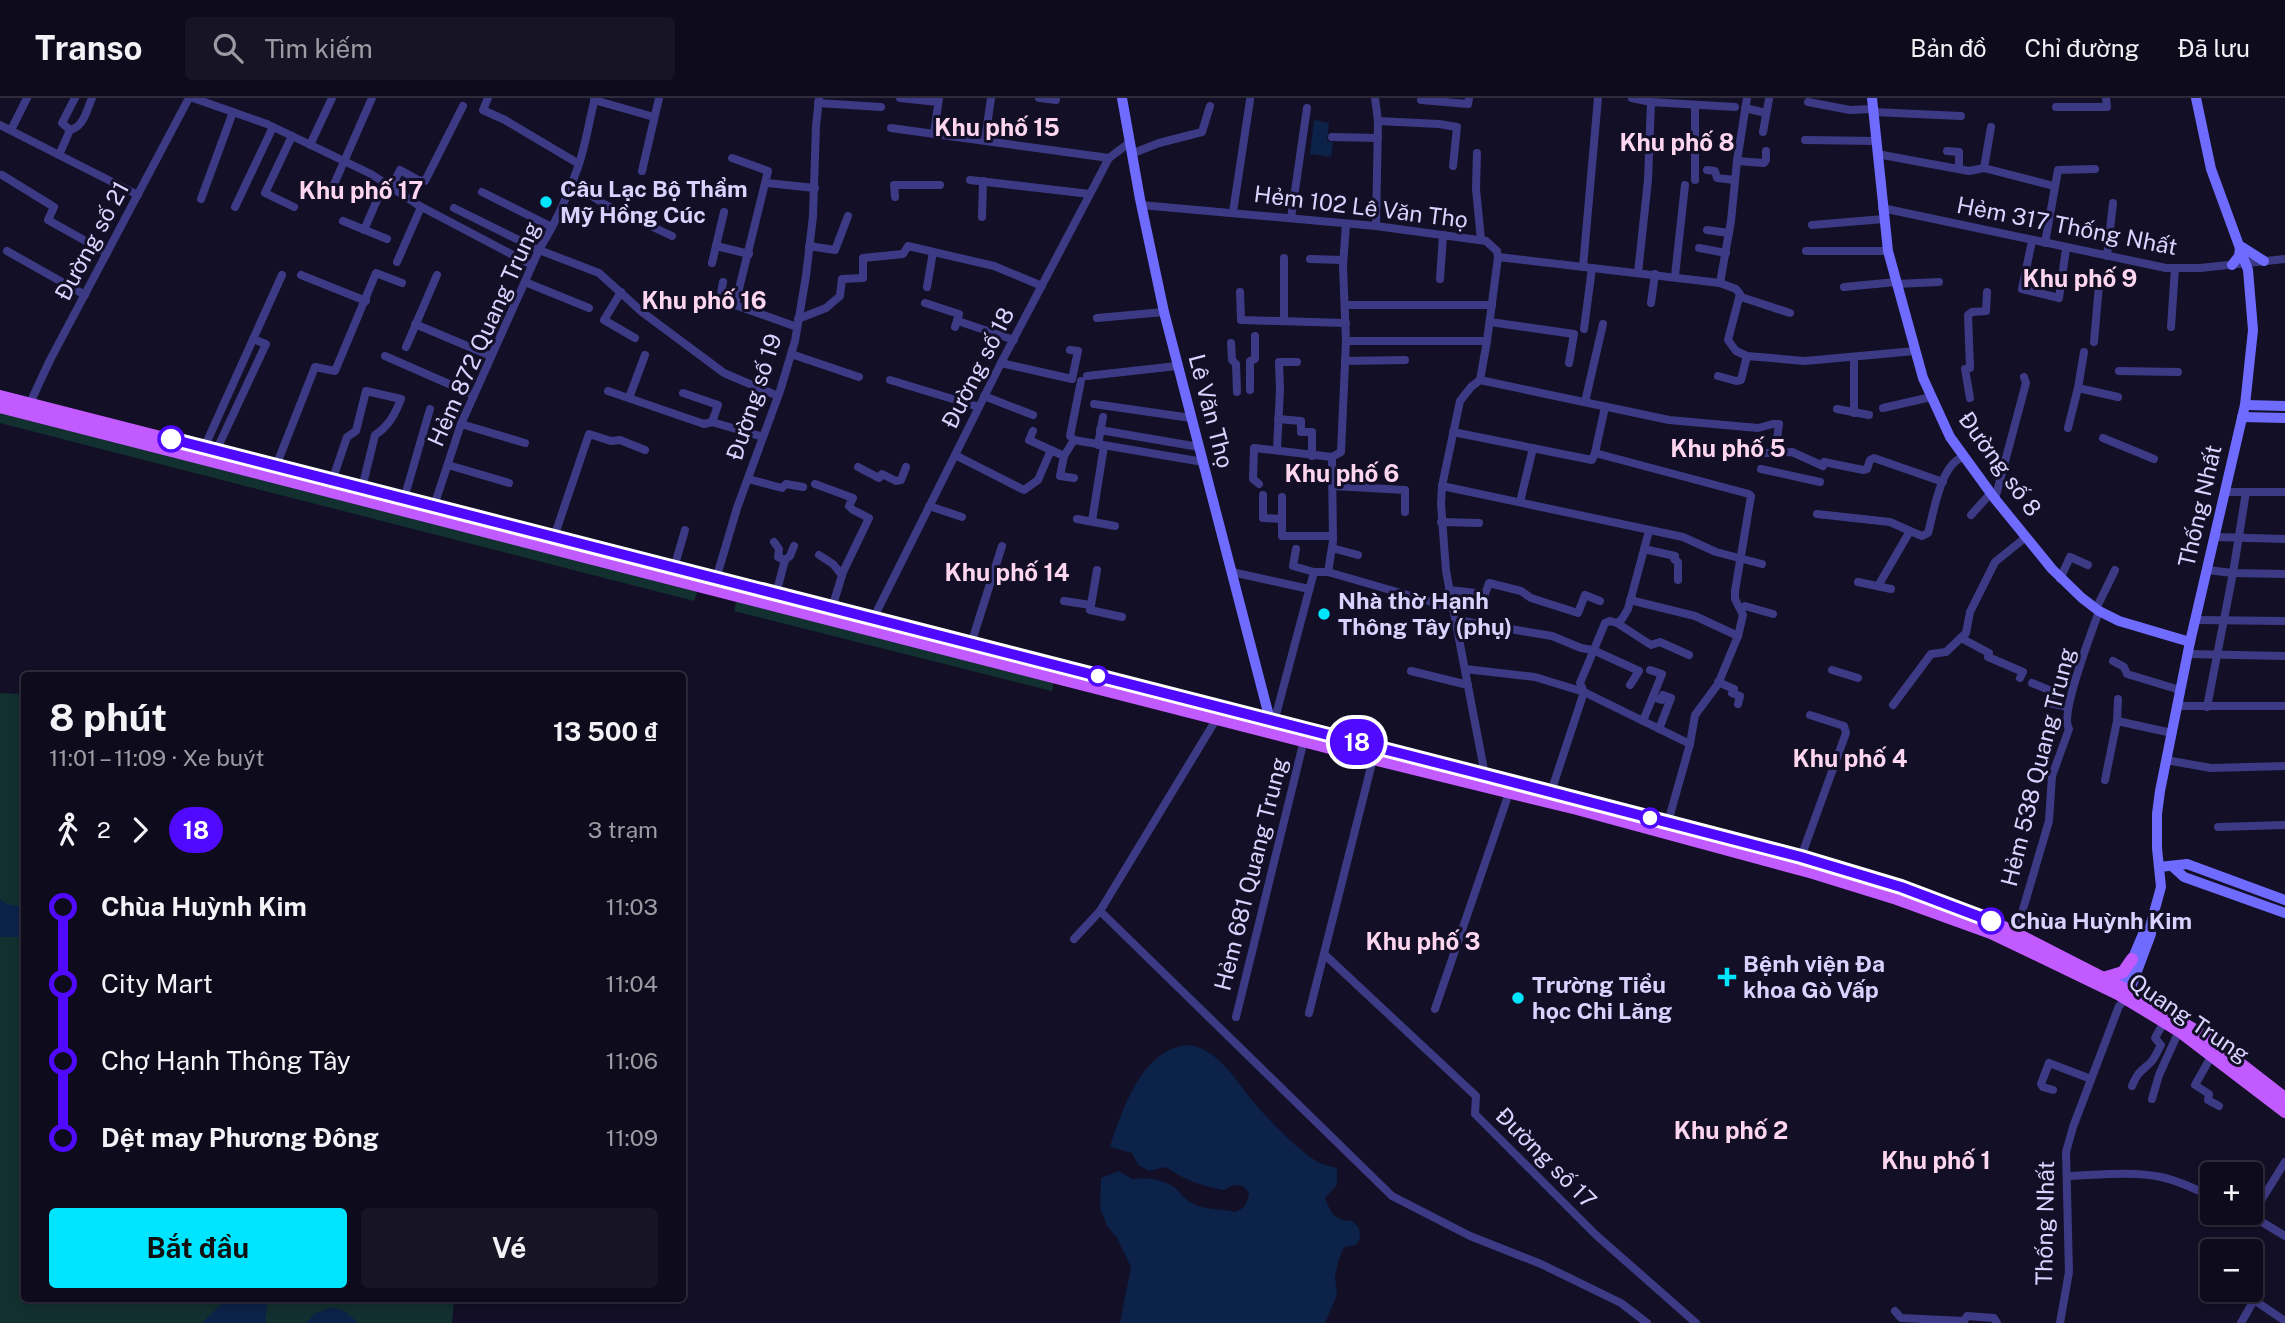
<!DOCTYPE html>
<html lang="vi">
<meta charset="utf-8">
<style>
:root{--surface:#0e0b1c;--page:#171425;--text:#f1f3f6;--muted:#9b9ba3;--line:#2e2b3b;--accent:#00e5ff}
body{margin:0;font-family:"Public Sans",sans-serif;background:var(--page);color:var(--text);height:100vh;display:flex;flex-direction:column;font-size:26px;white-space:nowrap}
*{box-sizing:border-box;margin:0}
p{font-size:23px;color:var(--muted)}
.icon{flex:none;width:38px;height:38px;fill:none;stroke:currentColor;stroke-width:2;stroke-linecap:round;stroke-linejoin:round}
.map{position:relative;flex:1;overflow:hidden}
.details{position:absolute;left:21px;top:574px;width:665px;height:630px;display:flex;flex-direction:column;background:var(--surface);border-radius:7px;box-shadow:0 4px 10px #0003,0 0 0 2px var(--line)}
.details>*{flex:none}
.badge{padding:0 14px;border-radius:23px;font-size:24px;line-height:46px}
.buttons{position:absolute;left:2200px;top:1064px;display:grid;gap:14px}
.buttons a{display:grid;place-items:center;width:63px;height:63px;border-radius:7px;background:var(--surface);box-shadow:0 4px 10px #0003,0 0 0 2px var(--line);font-size:35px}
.map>.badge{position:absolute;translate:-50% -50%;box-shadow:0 0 0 4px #fff}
.legs{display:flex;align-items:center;gap:10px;height:77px;padding:0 28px;font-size:23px}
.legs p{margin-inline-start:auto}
.summary{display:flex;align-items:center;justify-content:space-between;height:119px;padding:0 28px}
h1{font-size:38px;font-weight:700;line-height:52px}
.cta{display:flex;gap:14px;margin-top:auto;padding:14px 28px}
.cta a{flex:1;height:80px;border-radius:7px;background:var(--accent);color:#111;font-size:28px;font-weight:700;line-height:80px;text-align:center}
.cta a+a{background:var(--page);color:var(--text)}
ul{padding:0 28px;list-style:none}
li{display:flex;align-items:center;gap:24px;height:77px;font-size:26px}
li i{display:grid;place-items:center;width:10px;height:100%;margin:0 9px;background:currentColor}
li i::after{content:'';width:18px;height:18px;margin:-9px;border:5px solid;border-radius:50%;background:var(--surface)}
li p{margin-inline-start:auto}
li:first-child i{background:linear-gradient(#0000 50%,currentColor 0)}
li:last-child i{background:linear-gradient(currentColor 50%,#0000 0)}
header{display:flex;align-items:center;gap:42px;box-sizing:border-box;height:98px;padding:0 35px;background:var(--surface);border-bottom:2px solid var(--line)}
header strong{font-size:33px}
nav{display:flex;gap:38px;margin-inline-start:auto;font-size:24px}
.search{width:490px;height:63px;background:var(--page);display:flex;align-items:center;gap:18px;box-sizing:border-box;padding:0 24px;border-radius:7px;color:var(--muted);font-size:26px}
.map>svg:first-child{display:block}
.green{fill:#12302f}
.water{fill:#0c2248}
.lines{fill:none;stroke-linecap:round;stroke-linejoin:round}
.street{stroke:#3d3a85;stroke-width:8}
.secondary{stroke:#6f6bff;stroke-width:10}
.primary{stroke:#c25bff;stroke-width:12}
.line-1-casing{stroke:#fff;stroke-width:16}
.line-1{stroke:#4f0aff;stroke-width:10}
.poi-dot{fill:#00e5ff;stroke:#130f26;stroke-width:2.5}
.stop-1-dot{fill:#fff;stroke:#4f0aff;stroke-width:3.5}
.labels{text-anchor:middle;stroke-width:6;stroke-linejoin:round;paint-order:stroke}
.poi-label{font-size:23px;font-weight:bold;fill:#d9d4ff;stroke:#130f26;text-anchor:start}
.street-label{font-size:23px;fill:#d9d4ff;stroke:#130f26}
.stop-label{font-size:23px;font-weight:bold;fill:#d9d4ff;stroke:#130f26;text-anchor:start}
.neighbourhood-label{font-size:24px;font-weight:bold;fill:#ffd6f0;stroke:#130f26}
</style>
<header>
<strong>Transo</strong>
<div class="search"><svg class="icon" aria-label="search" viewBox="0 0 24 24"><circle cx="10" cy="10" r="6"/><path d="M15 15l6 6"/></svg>Tìm kiếm</div>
<nav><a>Bản đồ</a><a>Chỉ đường</a><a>Đã lưu</a></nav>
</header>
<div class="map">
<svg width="2285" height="1225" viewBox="0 0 2285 1225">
<rect width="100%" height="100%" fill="#130f26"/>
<g class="green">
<path d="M0 314 698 492 694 503 0 325Z"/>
<path d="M737 501 1054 584 1052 593 734 513Z"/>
<path d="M0 595 24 596V1200L454 1201 452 1225H0Z"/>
</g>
<g class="water">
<path d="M1314 22 1329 25 1327 43 1333 44 1331 59 1310 56Z"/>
<path d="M0 801 7 806 24 809V839H0Z"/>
<path d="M1188 947C1220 951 1236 984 1256 1007 1272 1025 1296 1050 1316 1063 1322 1067 1330 1068 1337 1070V1087L1325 1100C1332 1116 1333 1122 1352 1123L1359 1130 1360 1141 1356 1147 1344 1149 1338 1164 1335 1179 1337 1197 1325 1225H1120L1131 1169 1117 1140 1107 1128 1100 1110 1101 1080 1119 1073 1132 1081C1148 1079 1162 1081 1175 1090 1181 1095 1185 1102 1192 1105 1205 1113 1221 1110 1235 1114 1245 1110 1247 1106 1249 1095L1243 1088 1233 1087 1224 1092C1200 1087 1186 1083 1166 1069L1149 1073 1138 1067 1132 1055 1110 1049C1122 1013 1141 951 1188 947Z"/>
<path d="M227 1201V1200L273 1201 267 1207 265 1225H202Z"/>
<path d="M333 1209 345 1213 358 1225H306L315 1215Z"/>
</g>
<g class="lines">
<g class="street">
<path d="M193 0 267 26 371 76 418 107 532 167"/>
<path d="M488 0 483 12 505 22 579 66"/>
<path d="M900 0 938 4"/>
<path d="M1039 0 1056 2"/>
<path d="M1375 0 1378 23 1376 128"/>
<path d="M1632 0 1651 4 1735 9"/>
<path d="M594 2 654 19"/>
<path d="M1421 2 1468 6 1469 0"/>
<path d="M1808 4 1850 12 1872 11"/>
<path d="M818 5 881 9"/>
<path d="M1695 7V82"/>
<path d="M2056 9H2107L2106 0"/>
<path d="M1745 10 1766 15"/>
<path d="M1873 14 1961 18"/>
<path d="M1378 23 1439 26 1457 29 1453 68"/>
<path d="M0 27 138 97"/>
<path d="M891 30 1109 60"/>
<path d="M11 32 27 0"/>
<path d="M70 32 62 25 75 0"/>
<path d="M1763 34 1769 1"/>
<path d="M934 36 939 0"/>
<path d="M292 38 265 95 294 109"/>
<path d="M1332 39 1378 40"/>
<path d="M985 42 991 0"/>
<path d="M1805 42 1876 43"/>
<path d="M310 47 332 0"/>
<path d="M1947 53 1959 54V71"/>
<path d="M1477 55 1476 91 1481 142"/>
<path d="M1131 56 1159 45 1202 34 1210 8"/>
<path d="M1877 56 1969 73 1984 70 2054 88"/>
<path d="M59 57 70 32C84 29 87 11 92 0"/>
<path d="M732 60 768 73 735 207 797 229"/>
<path d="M1737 63 1764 65 1766 62V53"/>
<path d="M1984 70 1991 29"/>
<path d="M1707 72 1715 73 1717 80 1735 82"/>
<path d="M642 73 659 0"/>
<path d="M2 77 54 109 48 122 107 155"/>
<path d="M970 82 1090 96"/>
<path d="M572 85 604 106 672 138"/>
<path d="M767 85 815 90"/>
<path d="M391 90 400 72 418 82 425 83 463 8"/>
<path d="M482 94 552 129"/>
<path d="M895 99 894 87H940"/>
<path d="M328 100 372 0"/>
<path d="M201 101 233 14"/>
<path d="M1141 107 1376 128 1486 143 1497 153 1498 159 1720 185 1736 191 1740 196 1728 242 1736 253 1747 258 1805 263 1915 253"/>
<path d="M235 109 273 29"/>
<path d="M454 110 539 152 599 175 642 214 724 275 778 298"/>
<path d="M1882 110 2166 170H2200L2285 161"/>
<path d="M1233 114 1250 2"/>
<path d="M982 119 983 83"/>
<path d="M1291 120 1307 10"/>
<path d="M343 123 387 141"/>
<path d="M1812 127 1884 121"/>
<path d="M364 132 384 86"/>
<path d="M1707 132 1729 135"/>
<path d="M2032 143 2022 191 2059 200 2066 151"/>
<path d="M2045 145 2058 72 2095 71"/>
<path d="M716 148 749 156"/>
<path d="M809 148 835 152 848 118"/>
<path d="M1699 150 1726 155"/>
<path d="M7 153 85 197"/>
<path d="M1806 153H1888"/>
<path d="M2107 158 2113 105"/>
<path d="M1310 161 1343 162"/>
<path d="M397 164 421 109"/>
<path d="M712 165 724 114"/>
<path d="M1583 169 1598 0"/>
<path d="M1638 175 1648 82 1651 4"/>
<path d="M301 177 366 203"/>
<path d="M1675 178 1685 87"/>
<path d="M1440 181 1443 137"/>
<path d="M525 184 589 210"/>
<path d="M723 184 720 201 735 207"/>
<path d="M1720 185 1731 123 1737 63 1747 0"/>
<path d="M1896 186 1939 184"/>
<path d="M927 189 933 154"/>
<path d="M1844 189 1896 184"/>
<path d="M621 194 604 222 635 240"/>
<path d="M1240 194 1241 222 1346 225"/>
<path d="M1741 199 1790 215"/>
<path d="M925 205 959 216 955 229"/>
<path d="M1651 205 1655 176"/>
<path d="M1346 207H1492"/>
<path d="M1097 220 1164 214"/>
<path d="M798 221 826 210 840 198 842 181 863 180V160L903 156 908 148 994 168 1042 188"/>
<path d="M958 223 1014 242"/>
<path d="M1284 223V160"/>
<path d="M1490 224 1574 236 1569 265"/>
<path d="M415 226 491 258"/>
<path d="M2171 229 2175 170"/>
<path d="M1584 231 1592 170"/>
<path d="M1346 243H1487"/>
<path d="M2094 244 2099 187"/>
<path d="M1231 245 1232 262 1236 266 1237 294"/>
<path d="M406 249 437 177"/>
<path d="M791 256 859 279"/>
<path d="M385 258 474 297"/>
<path d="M1854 259V315"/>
<path d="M1345 263 1405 262"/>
<path d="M1001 265 1072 281 1078 253 1070 252"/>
<path d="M1970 270 1968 217 1972 214 1986 213 1987 194"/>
<path d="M1965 271 1970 300"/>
<path d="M2119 273 2178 274"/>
<path d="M1087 278 1177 268"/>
<path d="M1718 278 1736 283 1741 282 1747 258"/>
<path d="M890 282 979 309"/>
<path d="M1480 282 1669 322 1758 330 1773 326H1779L1776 349"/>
<path d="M2078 290 2118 299"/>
<path d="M1250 292V263L1255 261V238"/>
<path d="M608 293 704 326 712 324 763 339"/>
<path d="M683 295 718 307 712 324"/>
<path d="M984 298 1033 317"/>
<path d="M629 300 645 257"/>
<path d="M1585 304 1603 226"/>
<path d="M30 305 50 262 189 0"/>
<path d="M1094 306 1191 320"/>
<path d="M1883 310 1931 299"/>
<path d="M1837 311 1869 317"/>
<path d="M1278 321 1301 323V334H1312V358"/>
<path d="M461 326 525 345"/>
<path d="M2068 330 2078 290 2084 254"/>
<path d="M1100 332 1199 349"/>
<path d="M1033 333 1029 342 1064 358"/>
<path d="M1453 334 1592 362 1595 355 1749 396 1751 398 1735 493V501L1743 517 1738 538 1718 586 1695 617 1690 646 1668 724"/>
<path d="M2103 340 2154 361"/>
<path d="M1074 342 1203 364"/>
<path d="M1098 347 1103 319"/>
<path d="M204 350 282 177"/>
<path d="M1277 351 1280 292 1279 264H1297"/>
<path d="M216 353 266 246 253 241"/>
<path d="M1595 355 1605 309"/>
<path d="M1765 355 1792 354 1823 368"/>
<path d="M955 357 1024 392 1038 382 1051 352"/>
<path d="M1824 364 1863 372 1867 371 1870 362 1874 360 1943 384"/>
<path d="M448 367 509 385"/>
<path d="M276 368 315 269 335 273 376 175 402 185"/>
<path d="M858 369 879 380 882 376 896 383 901 382 906 369"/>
<path d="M1761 371 1820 384"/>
<path d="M1074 380 1060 378 1064 358 1074 342 1070 338 1081 283"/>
<path d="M748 381 782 390 786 386 803 389"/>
<path d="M332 383 347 339 356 333 366 293 401 301C395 316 389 328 375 337L362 390"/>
<path d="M815 386 853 400 849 408 853 412 869 420 843 474 832 510"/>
<path d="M1259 386 1253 381 1254 350 1332 359"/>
<path d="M1333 388 1405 392V414"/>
<path d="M1442 388 1683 439 1716 454 1762 466"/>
<path d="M2225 394H2285"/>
<path d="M1263 397V420L1282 421"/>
<path d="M1282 399V438H1333"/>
<path d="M404 401 430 311"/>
<path d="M1995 401 2026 285 2024 279"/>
<path d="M1520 404 1533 350"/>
<path d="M434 408 461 326 539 152C555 126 568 98 578 69 586 46 589 23 595 0"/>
<path d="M929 408 962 419"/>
<path d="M1817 416 1890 424 1910 433 1878 488"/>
<path d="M1971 417 1990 396"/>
<path d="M1077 421 1115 428"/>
<path d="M1092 423 1104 348"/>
<path d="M1441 424 1479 425"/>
<path d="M1910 433 1922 438 1928 435C1934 414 1940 367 1963 359"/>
<path d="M554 439 589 336 611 343 620 342 645 352"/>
<path d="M2215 439 2285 441"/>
<path d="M774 444 779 451 778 459 785 462 776 496"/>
<path d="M1332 450 1358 457"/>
<path d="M1296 451 1293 468 1314 474"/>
<path d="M1644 451 1675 458 1674 461 1678 464V482"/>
<path d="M819 457 833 466 842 477"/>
<path d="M785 462 790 458 794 448"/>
<path d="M674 470 685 432"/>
<path d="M2207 472 2233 475 2285 476"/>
<path d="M1232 474 1309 491"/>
<path d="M1328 474 1432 504"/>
<path d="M716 481 737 410 780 293 795 243 806 178 813 118 816 28 819 0"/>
<path d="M2060 481 2070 459 2088 467"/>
<path d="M1858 484 1891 491"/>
<path d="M1449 492 1485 496 1489 485 1521 493 1531 500 1578 515 1585 497 1600 503"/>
<path d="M1630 502 1695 518 1738 538"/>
<path d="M1064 503 1091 507 1090 512 1122 519"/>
<path d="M1091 507 1097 472"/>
<path d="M1440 507 1454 511"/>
<path d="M1741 511 1745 508 1773 516"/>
<path d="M2096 511 2115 472"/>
<path d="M873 521 1001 265 1109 60 1129 45"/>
<path d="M1456 522 1552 538 1581 550 1593 552 1639 573 1630 587"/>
<path d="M2195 522 2285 523"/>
<path d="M1617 525 1651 547 1660 544 1689 557"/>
<path d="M1961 540 1989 555 1988 559 2023 574 2020 580"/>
<path d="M971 546 1002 448"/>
<path d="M2188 556 2285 558"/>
<path d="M2113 563 2124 569 2127 576 2180 592"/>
<path d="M1465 571 1535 579 1584 594 1690 646"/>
<path d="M1832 572 1858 580"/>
<path d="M1411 573 1468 587"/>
<path d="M1718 584 1734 591 1732 595 1740 598 1738 606"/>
<path d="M2032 585 2054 594 2050 605 2068 609"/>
<path d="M1653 599 1662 602 1663 597 1671 600 1659 631"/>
<path d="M2118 601 2117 623 2172 635"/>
<path d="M1893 607 1931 556 1946 554 1966 535 1970 514 1995 464 2026 439"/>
<path d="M2177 608H2285"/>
<path d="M2207 609 2233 475 2246 394"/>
<path d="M1270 622 1277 613 1314 474H1328L1333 443 1332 366V359L1341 354 1346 243 1343 168 1346 126"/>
<path d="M1643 623 1662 576 1650 572"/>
<path d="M2166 662 2211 670 2285 668"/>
<path d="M1485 677 1446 473 1441 406 1442 388 1460 303 1471 289 1480 282 1487 243 1498 159"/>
<path d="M2105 682 2117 623"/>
<path d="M1551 694 1584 594 1580 585 1605 525 1610 523 1617 525 1622 521 1628 511 1649 433"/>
<path d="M2218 729 2285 727"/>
<path d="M1801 759 1846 635 1844 628 1810 617"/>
<path d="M1100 813 1392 1098 1470 1138 1541 1166 1621 1205 1647 1225"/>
<path d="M2016 835 2049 723 2052 678 2069 631C2059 616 2092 534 2099 513"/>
<path d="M1074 841 1100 813 1217 620"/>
<path d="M1324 856 1476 998 1475 1016 1596 1137 1696 1225"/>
<path d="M1435 911 1509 695"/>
<path d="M1309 915 1373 661"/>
<path d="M1236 919 1304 642"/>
<path d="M2212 957 2195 987 2209 996 2208 1002 2219 1008"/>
<path d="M2132 988C2139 972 2141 974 2151 964 2155 960 2158 952 2161 947L2155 940 2164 924"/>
<path d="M2053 992 2043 989 2041 986 2049 965 2091 981"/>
<path d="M2152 1001 2159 977 2179 933"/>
<path d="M2067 1078C2098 1077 2131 1073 2161 1079 2179 1083 2196 1091 2212 1099"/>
<path d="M2247 1115 2285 1138"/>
<path d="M2252 1117 2285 1064"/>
<path d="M2231 1192 2254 1202 2285 1223"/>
<path d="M1895 1213 1901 1220 1964 1223 1967 1218 1994 1220 1997 1225"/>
<path d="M2060 1225 2069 1174 2066 1054 2073 1029 2119 908 2126 901"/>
<path d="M2241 1225 2254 1202"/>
</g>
<g class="secondary">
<path d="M1122 0 1140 101 1164 214 1270 622"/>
<path d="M1872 0 1888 153 1923 280 1950 339 1995 401 2052 471 2082 500 2099 513 2119 523 2190 544"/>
<path d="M2242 149 2264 163"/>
<path d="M2232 167 2239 158 2240 150"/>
<path d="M2245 307 2285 308"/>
<path d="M2242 319 2285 320"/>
<path d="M2159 769 2187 766 2285 802"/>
<path d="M2173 769 2184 779 2285 815"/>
<path d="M2118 895 2143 836"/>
<path d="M2127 900 2151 836 2150 829 2161 789 2157 750V716L2160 693 2190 544 2245 307 2253 232 2248 172 2211 71 2196 0"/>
</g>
<g class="primary">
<path d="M0 298 1485 677 1801 759 1901 789 1996 825 2129 893 2205 938 2285 1000"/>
<path d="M0 309 1373 661 1577 711 1813 775 1897 801 1991 835 2118 896 2179 933 2285 1014"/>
<path d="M2103 880 2123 874 2132 861"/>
</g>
</g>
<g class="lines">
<g class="line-1-casing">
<path id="line-1" d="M171 341 1485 677 1801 759 1901 789 1991 823"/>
</g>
<use href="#line-1" class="line-1"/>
</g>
<g class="poi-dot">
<circle cx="546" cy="104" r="7"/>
<circle cx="1324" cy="516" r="7"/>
<path d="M1723.5 868.5h7v7h7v7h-7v7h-7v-7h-7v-7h7z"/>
<circle cx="1518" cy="900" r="7"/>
</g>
<g class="stop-1-dot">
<circle cx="171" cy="341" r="12"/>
<circle cx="1098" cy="578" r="9"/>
<circle cx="1650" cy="720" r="9"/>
<circle cx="1991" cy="823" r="12"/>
</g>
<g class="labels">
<g class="poi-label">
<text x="560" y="99">Câu Lạc Bộ Thẩm<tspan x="560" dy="26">Mỹ Hồng Cúc</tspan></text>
<text x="1338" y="511">Nhà thờ Hạnh<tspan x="1338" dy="26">Thông Tây (phụ)</tspan></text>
<text x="1743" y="874">Bệnh viện Đa<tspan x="1743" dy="26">khoa Gò Vấp</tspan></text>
<text x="1532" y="895">Trường Tiểu<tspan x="1532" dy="26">học Chi Lăng</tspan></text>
</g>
<g class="street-label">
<text transform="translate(1361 109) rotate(7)" y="8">Hẻm 102 Lê Văn Thọ</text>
<text transform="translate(2067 128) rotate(11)" y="8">Hẻm 317 Thống Nhất</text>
<text transform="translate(92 143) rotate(-62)" y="8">Đường số 21</text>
<text transform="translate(484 236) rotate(-66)" y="8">Hẻm 872 Quang Trung</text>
<text transform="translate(978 270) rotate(-63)" y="8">Đường số 18</text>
<text transform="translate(754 299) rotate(-72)" y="8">Đường số 19</text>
<text transform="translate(1211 313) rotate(75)" y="8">Lê Văn Thọ</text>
<text transform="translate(2000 366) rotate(54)" y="8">Đường số 8</text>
<text transform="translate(2200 408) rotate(-77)" y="8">Thống Nhất</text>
<text transform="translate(2038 669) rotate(-76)" y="8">Hẻm 538 Quang Trung</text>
<text transform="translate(1251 776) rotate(-76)" y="8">Hẻm 681 Quang Trung</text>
<text transform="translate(2189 920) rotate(34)" y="8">Quang Trung</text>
<text transform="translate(1546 1060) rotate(45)" y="8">Đường số 17</text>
<text transform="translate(2045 1125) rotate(-89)" y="8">Thống Nhất</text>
</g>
<g class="stop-label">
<text x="2010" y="831">Chùa Huỳnh Kim</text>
</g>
<g class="neighbourhood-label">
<text x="997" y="38">Khu phố 15</text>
<text x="1677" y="53">Khu phố 8</text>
<text x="361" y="101">Khu phố 17</text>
<text x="2080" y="189">Khu phố 9</text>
<text x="704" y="211">Khu phố 16</text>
<text x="1728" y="359">Khu phố 5</text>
<text x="1342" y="384">Khu phố 6</text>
<text x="1007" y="483">Khu phố 14</text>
<text x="1850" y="669">Khu phố 4</text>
<text x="1423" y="852">Khu phố 3</text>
<text x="1731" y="1041">Khu phố 2</text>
<text x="1936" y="1071">Khu phố 1</text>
</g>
</g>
</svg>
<div class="buttons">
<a>+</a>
<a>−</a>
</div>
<b class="badge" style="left:1357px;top:644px;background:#4f0aff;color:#fff">18</b>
<section class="details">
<div class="summary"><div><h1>8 phút</h1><p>11:01 – 11:09 · Xe buýt</p></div><b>13 500 ₫</b></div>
<div class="legs"><svg class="icon" aria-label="walk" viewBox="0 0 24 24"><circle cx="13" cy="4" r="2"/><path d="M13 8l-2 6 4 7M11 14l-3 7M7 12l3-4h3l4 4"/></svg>2<svg class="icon" aria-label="forward" viewBox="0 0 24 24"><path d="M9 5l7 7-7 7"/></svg><b class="badge" style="background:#4f0aff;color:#fff">18</b><p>3 trạm</p></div>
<ul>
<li><i style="color:#4f0aff"></i><b>Chùa Huỳnh Kim</b><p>11:03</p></li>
<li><i style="color:#4f0aff"></i><span>City Mart</span><p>11:04</p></li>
<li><i style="color:#4f0aff"></i><span>Chợ Hạnh Thông Tây</span><p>11:06</p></li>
<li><i style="color:#4f0aff"></i><b>Dệt may Phương Đông</b><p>11:09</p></li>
</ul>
<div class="cta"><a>Bắt đầu</a><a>Vé</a></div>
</section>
</div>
